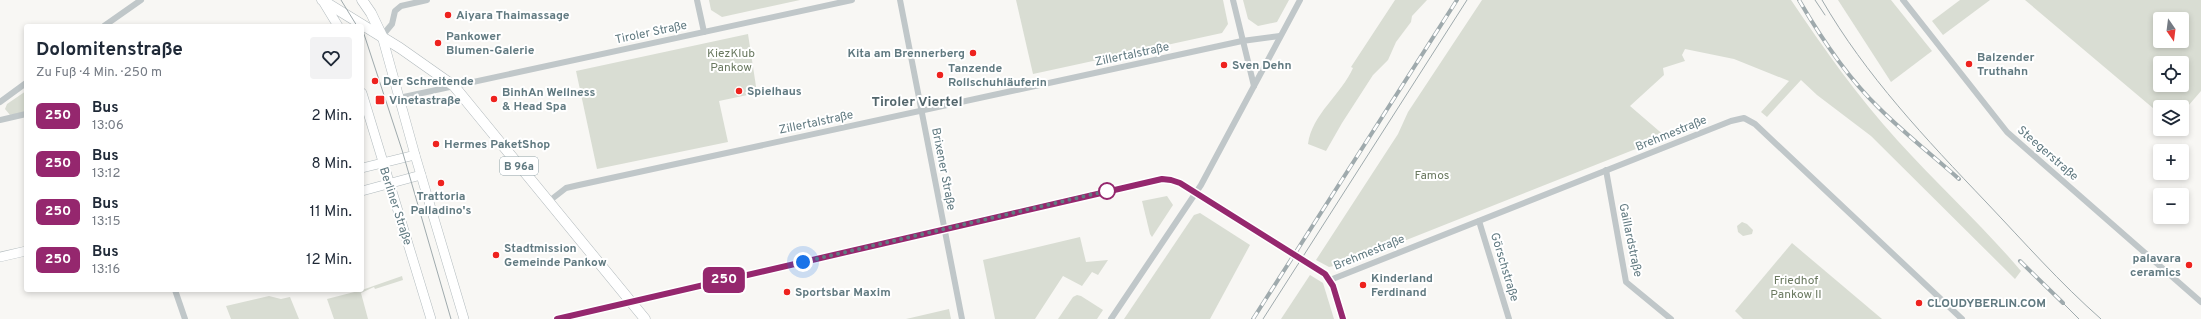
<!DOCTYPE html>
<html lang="de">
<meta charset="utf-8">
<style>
:root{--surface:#fff;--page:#f2f2f3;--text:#1f2937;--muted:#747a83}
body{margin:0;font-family:Overpass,sans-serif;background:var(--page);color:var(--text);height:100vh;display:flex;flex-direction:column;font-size:15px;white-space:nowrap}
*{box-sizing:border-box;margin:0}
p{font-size:13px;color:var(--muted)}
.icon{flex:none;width:22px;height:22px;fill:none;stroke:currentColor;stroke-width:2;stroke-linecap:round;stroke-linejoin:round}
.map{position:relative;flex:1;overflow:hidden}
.panel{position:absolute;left:24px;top:24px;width:340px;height:268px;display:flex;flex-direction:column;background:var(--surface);border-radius:4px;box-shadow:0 2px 6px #0003}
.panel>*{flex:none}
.badge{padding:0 8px;border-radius:6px;font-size:14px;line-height:26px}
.needle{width:26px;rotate:166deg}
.buttons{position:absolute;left:2153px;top:12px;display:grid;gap:8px}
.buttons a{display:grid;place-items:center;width:36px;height:36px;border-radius:4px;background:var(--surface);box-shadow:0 2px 6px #0003;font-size:20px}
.you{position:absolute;width:20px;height:20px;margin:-10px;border:3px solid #fff;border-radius:50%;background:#1a73e8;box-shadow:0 0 0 6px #1a73e833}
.map>.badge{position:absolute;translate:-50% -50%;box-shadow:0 0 0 2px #fff}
.round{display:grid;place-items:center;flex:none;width:42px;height:42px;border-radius:4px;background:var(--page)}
.head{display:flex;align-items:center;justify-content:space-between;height:68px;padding:0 12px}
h1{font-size:19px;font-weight:700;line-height:30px}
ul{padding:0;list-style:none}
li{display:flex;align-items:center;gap:12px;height:48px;padding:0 12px}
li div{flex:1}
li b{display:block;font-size:15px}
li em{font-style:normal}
li .badge{min-width:44px;font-weight:700;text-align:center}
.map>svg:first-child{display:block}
.green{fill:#d9ddd3;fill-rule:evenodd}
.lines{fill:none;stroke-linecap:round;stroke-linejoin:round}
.secondary-casing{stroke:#b2bbbe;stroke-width:10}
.primary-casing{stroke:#b1b9bc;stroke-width:11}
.street{stroke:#c0c7c9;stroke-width:6}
.secondary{stroke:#fff;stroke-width:9}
.primary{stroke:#fff;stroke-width:10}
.tram{stroke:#9faaad;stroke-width:1}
.rail-casing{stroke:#9faaad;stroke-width:4}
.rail{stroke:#fff;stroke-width:2.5;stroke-dasharray:8;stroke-linecap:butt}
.line-casing{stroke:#fff;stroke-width:9}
.line{stroke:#95276e;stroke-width:6}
.walk{stroke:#617a81;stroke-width:4;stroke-dasharray:0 7.2}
.poi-dot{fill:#ee221e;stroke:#fff;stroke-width:1.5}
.stop-dot{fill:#fff;stroke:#95276e;stroke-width:2}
.labels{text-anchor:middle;stroke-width:4;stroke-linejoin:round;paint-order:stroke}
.shield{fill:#fff;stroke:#90a2a7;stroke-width:1}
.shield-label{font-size:11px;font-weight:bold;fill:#617a81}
.poi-label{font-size:12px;font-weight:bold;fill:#617a81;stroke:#fff;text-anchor:start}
.street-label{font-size:12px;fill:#617a81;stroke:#fff}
.park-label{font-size:12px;fill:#6a7960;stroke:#fff}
.quarter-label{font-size:14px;font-weight:bold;fill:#53666c;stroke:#fff}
</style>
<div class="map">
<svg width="2201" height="319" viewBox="0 0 2201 319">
<rect width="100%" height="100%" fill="#f8f7f4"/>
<g class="green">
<path d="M709 0H800L722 17 711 10Z"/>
<path d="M1016 0H1223L1228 24 1222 33 1033 74Z"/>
<path d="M1243 0H1289L1277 22 1258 26 1248 19Z"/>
<path d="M1395 0H1427L1412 16 1411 22 1396 42 1388 60 1373 75 1342 123 1326 151 1308 144C1312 114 1341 95 1353 68L1351 67Z"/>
<path d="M1482 0H1791C1824 49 1858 97 1898 141 1938 185 1983 226 2021 271L2015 279 1871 136 1817 95 1801 80 1767 117 1761 112 1789 81 1734 59 1685 49 1682 55 1685 61 1663 68 1664 75 1630 106 1666 137 1351 262 1329 267 1316 260 1398 134 1408 112Z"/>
<path d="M1838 0H1891L1932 51 1891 82Z"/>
<path d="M1960 0H1990L1943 35 1932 21Z"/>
<path d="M2025 0H2201V91L2182 113V107H2160V114ZM2160 19H2182V41H2160ZM2160 63H2182V85H2160Z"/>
<path d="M748 34 757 93 719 101 728 142 597 169 576 71Z"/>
<path d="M26 91V112L10 115 5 109 7 104Z"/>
<path d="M1167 196 1173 205 1152 237 1150 234 1142 201Z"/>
<path d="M1200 213 1250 245 1210 319H1124L1194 215Z"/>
<path d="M1742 222 1747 224 1753 230 1752 234 1743 236 1738 232 1737 226Z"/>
<path d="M1080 237 1086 262 1108 260 1098 275 1092 272 1082 286 1063 276 1035 319H995L983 260Z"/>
<path d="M1792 243 1882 319H1743L1735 311Z"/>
<path d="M1310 275 1323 283 1334 319H1281Z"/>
<path d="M402 276 403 280 375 289 374 287 361 293 368 319H334L327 299 362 290Z"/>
<path d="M1077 295 1081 296 1103 310 1097 319H1058L1073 297Z"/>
<path d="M269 296 281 299 290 297 299 319H231L226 306Z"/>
<path d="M949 309 951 319H906Z"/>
</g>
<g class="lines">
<g class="secondary-casing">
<g id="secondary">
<path d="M324 3 338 26"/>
<path d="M382 36 415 155 464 319"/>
<path d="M362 93 431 319"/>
<path d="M362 168 415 155"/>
<path d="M362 191 421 175"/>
<path d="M0 257 26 251"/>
</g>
</g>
<g class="primary-casing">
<g id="primary">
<path d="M322 0 400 48 454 86 645 319"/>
<path d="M362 0 371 13 382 36"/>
</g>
</g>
<g class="street">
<path d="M697 0 704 32"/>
<path d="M900 0 962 319"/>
<path d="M1233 0 1254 86"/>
<path d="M1903 0 2007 132 2201 302"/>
<path d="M104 26 141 0"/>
<path d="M382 36 392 24 395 11 401 6 427 0"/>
<path d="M399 98 852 0"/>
<path d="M0 102 26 83"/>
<path d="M0 120 26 114"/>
<path d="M1606 170 1626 282 1671 319"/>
<path d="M548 202 566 188 579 185 1242 41 1280 36"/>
<path d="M1479 221 1509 319"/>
<path d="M1330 280 1731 121 1744 118 1755 124 1962 319"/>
<path d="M175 290 185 319"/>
<path d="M557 319 1162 179H1171L1180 183 1325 274 1333 286 1343 319"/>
<path d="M1111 319 1201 185 1300 0"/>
</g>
<use href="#secondary" class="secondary"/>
<use href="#primary" class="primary"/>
<g class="tram">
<path d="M341 0 357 26"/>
<path d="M1815 0 1825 15"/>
<path d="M1822 0C1866 76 1926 139 1986 202 2024 242 2060 283 2101 319"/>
<path d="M362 28 402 150 451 319"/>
<path d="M2063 303 2079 319"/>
<path d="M1263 319 1467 0"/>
</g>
<g class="rail-casing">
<g id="rail">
<path d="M1799 0C1821 38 1847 77 1879 108 1904 133 1932 155 1959 179"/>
<path d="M2020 261 2063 303"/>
<path d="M1253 319 1457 0"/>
</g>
</g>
<use href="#rail" class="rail"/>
</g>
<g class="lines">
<g class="line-casing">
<path id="line" d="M557 319 1162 179 1171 180 1180 183 1325 274 1333 286 1343 319"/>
</g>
<use href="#line" class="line"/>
<path class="walk" d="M803 262 1107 191"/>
</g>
<g class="poi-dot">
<circle cx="448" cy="15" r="4"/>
<circle cx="438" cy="43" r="4"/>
<circle cx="973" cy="53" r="4"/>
<circle cx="1969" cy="64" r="4"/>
<circle cx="1224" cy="65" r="4"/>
<circle cx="940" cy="75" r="4"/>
<circle cx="375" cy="81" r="4"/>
<circle cx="739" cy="91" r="4"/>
<circle cx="494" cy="99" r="4"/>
<rect x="375" y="95" width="10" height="10" rx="2"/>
<circle cx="436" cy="144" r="4"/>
<circle cx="441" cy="183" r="4"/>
<circle cx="496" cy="255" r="4"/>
<circle cx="2189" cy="265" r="4"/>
<circle cx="1363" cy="285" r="4"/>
<circle cx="787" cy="292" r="4"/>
<circle cx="1919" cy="303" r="4"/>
</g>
<circle class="stop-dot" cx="1107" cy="191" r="8"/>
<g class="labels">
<rect class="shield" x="500" y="157" width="38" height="18" rx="3"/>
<g class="shield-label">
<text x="519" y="170">B 96a</text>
</g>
<g class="poi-label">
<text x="456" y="19">Aiyara Thaimassage</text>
<text x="446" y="40">Pankower<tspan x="446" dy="14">Blumen-Galerie</tspan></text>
<text x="965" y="57" text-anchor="end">Kita am Brennerberg</text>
<text x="1977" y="61">Balzender<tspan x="1977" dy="14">Truthahn</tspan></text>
<text x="1232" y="69">Sven Dehn</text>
<text x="948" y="72">Tanzende<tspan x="948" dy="14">Rollschuhläuferin</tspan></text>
<text x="383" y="85">Der Schreitende</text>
<text x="747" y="95">Spielhaus</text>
<text x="502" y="96">BinhAn Wellness<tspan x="502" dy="14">&amp; Head Spa</tspan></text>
<text x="389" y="104">Vinetastraße</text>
<text x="444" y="148">Hermes PaketShop</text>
<text x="441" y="200" text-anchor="middle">Trattoria<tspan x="441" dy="14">Palladino's</tspan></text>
<text x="504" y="252">Stadtmission<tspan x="504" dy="14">Gemeinde Pankow</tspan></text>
<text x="2181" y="262" text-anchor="end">palavara<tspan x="2181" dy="14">ceramics</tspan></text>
<text x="1371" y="282">Kinderland<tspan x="1371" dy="14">Ferdinand</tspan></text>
<text x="795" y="296">Sportsbar Maxim</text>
<text x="1927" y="307">CLOUDYBERLIN.COM</text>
</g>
<g class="street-label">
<text transform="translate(651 32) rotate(-12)" y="4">Tiroler Straße</text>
<text transform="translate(1132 54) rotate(-12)" y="4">Zillertalstraße</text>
<text transform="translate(816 122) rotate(-12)" y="4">Zillertalstraße</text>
<text transform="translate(1671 133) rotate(-22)" y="4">Brehmestraße</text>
<text transform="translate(2048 153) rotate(41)" y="4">Steegerstraße</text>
<text transform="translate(944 169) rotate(79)" y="4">Brixener Straße</text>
<text transform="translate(396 206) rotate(72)" y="4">Berliner Straße</text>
<text transform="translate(1631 240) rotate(78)" y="4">Gaillardstraße</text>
<text transform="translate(1369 252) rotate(-22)" y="4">Brehmestraße</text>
<text transform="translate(1505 267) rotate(73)" y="4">Görschstraße</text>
</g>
<g class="park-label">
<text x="731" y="57">KiezKlub<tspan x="731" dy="14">Pankow</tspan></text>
<text x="1432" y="179">Famos</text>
<text x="1796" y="284">Friedhof<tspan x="1796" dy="14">Pankow II</tspan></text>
</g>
<g class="quarter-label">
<text x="917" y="106">Tiroler Viertel</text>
</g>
</g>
</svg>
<div class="buttons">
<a><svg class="needle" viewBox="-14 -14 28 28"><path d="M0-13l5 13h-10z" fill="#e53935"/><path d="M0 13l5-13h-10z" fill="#747a83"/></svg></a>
<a><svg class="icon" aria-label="locate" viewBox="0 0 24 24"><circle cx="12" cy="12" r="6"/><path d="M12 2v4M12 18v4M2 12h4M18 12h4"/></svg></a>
<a><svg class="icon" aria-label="layers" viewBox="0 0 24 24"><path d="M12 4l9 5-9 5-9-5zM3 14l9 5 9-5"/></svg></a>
<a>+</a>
<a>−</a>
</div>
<div class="you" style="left:803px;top:262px"></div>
<b class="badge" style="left:724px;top:280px;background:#95276e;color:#fff">250</b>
<section class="panel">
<div class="head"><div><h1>Dolomitenstraße</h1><p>Zu Fuß · 4 Min. · 250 m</p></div><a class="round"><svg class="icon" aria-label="heart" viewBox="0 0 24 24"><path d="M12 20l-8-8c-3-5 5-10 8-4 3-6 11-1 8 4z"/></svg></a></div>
<ul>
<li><span class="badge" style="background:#95276e;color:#fff">250</span><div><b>Bus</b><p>13:06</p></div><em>2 Min.</em></li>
<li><span class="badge" style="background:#95276e;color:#fff">250</span><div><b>Bus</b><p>13:12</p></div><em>8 Min.</em></li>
<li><span class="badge" style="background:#95276e;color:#fff">250</span><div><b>Bus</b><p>13:15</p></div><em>11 Min.</em></li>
<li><span class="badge" style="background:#95276e;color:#fff">250</span><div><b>Bus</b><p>13:16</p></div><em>12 Min.</em></li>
</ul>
</section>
</div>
